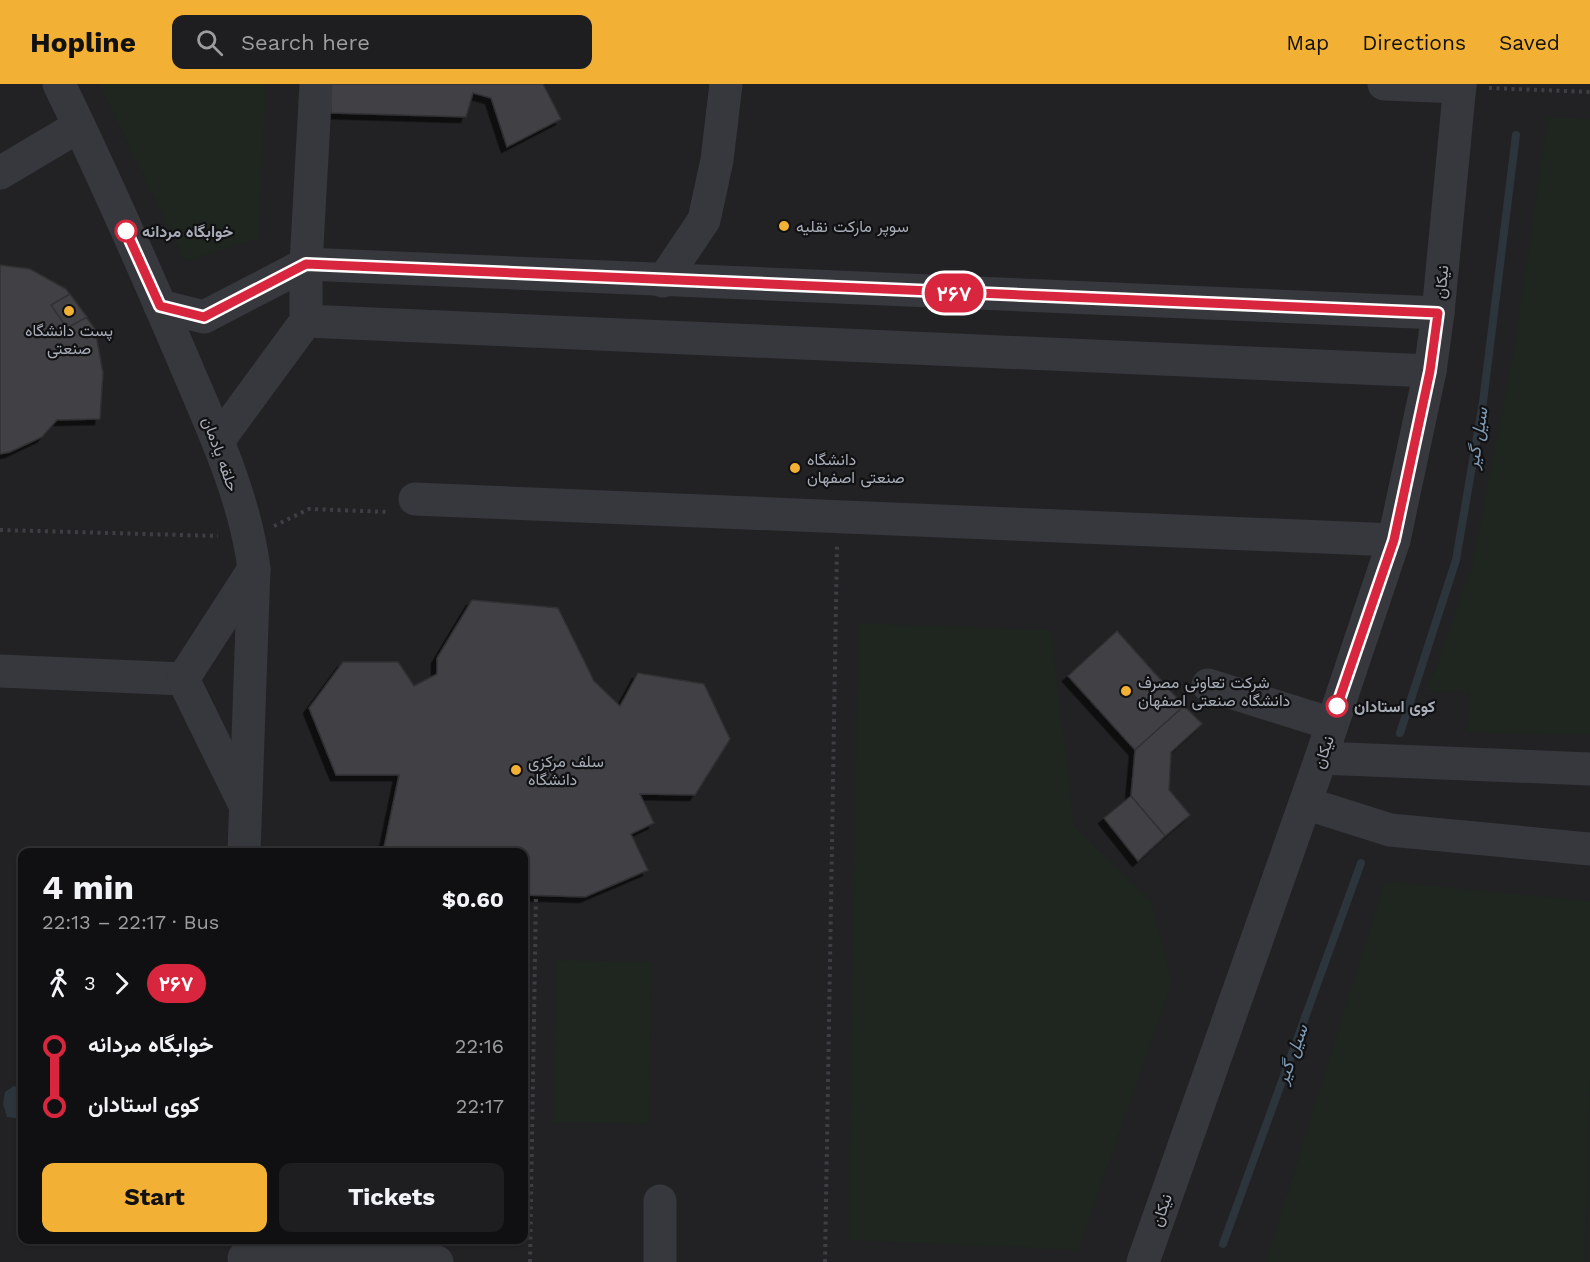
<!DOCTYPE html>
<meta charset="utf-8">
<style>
:root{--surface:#101012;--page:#1e1e20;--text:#f1f3f6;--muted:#9c9d9f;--line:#303032;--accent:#f2b134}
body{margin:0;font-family:"Work Sans",Vazirmatn,sans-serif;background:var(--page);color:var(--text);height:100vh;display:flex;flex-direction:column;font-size:22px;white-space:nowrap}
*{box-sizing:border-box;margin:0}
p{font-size:20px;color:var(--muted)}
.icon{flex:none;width:33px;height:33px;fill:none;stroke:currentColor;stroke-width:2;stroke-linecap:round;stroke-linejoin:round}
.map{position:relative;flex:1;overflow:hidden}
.sheet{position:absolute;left:18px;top:764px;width:510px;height:396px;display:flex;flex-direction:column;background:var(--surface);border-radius:12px;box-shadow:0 2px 4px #0004,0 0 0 2px var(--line)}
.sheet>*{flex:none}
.badge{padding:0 12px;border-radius:20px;font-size:21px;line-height:39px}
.map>.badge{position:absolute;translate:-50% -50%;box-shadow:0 0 0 3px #fff}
.legs{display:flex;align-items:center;gap:9px;height:66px;padding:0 24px;font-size:20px}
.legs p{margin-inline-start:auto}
.overview{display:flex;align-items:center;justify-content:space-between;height:102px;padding:0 24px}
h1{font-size:33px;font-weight:700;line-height:45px}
.button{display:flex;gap:12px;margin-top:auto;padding:12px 24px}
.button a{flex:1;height:69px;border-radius:12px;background:var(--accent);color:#111;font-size:24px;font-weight:700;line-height:69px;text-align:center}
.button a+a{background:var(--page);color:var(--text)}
ul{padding:0 24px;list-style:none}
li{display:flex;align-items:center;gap:21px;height:60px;font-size:22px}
li i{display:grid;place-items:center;width:9px;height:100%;margin:0 8px;background:currentColor}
li i::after{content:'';width:15px;height:15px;margin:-8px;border:4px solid;border-radius:50%;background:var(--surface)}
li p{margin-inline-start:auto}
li:first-child i{background:linear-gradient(#0000 50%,currentColor 0)}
li:last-child i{background:linear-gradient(currentColor 50%,#0000 0)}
header{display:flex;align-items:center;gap:36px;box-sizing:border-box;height:84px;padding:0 30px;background:var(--accent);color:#111}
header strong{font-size:28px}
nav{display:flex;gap:33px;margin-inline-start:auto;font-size:21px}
.search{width:420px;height:54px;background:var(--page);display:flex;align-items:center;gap:15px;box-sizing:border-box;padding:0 21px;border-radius:12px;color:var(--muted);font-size:22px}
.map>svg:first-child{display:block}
.built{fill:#222225;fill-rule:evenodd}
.green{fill:#1e261f}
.water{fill:#2c353c}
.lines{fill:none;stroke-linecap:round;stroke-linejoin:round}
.stream{stroke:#2c353c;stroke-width:8}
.building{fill:#404145;stroke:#303034;stroke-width:1.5;filter:url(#shadow)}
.path{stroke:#3d3f44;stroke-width:4;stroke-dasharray:3 4.5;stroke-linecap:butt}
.minor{stroke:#37383d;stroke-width:33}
.line-1-casing{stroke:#fff;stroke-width:14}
.line-1{stroke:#d7263d;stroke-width:9}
.poi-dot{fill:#f2b134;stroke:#111113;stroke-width:2}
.stop-1-dot{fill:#fff;stroke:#d7263d;stroke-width:3}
.labels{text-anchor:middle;stroke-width:4.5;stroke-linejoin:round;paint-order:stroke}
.poi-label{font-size:16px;fill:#a8adb8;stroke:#111113;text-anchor:start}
.stop-label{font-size:16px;font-weight:bold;fill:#a8adb8;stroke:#111113;text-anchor:start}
.street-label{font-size:16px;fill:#a8adb8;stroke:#111113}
.water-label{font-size:18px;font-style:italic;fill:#7f9bb3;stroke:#111113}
</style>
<header>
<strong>Hopline</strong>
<div class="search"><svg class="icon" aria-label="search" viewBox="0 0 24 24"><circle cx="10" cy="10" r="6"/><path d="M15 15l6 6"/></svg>Search here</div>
<nav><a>Map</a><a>Directions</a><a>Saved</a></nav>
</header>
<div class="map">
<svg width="1590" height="1178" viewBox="0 0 1590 1178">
<defs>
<filter id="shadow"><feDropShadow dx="-5.5" dy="5.5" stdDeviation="0" flood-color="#0009"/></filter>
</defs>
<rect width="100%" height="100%" fill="#161618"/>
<path class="built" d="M0 0H1590V1178H0ZM22 768H524V1155H22Z"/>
<g class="green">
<path d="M99 0H266L259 154 185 177Z"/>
<path d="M1548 33 1590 35V651L1468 648 1470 608 1427 607 1472 483 1514 267Z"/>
<path d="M858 539 1051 546 1074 742 1151 816 1172 899 1078 1166 849 1156Z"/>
<path d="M1385 797 1590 817V994L1585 1178H1266Z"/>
<path d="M556 876 651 878 649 1040 553 1038Z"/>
</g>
<path class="water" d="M14 1002 22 1005V1035L7 1033 3 1020 5 1008Z"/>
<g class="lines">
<g class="stream">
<path d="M1400 649 1456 476 1483 318 1516 51"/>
<path d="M1223 1160 1361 779"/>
</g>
</g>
<g class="building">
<path d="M330 0H543L561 35 507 63 491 14 473 9 466 33 331 29Z"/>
<path d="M0 181 30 185 66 205 95 245 103 289 100 335 57 336 42 353 10 368 0 370Z"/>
<path d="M70 210 87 233 67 244 51 221Z"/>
<path d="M472 516 558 524 594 597 620 622 638 589 704 600 730 655 695 711 640 710 654 739 631 750 648 786 585 813 524 811V768H383L399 691H336L309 624 343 578H398L414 602 437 590V574Z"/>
<path d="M1117 547 1184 622 1135 666 1068 592Z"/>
<path d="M1184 622 1202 640 1171 668 1169 706 1190 731 1165 752 1131 712 1135 666Z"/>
<path d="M1131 712 1165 752 1138 777 1104 734Z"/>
</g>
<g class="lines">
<g class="path">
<path d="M1489 4 1590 8"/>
<path d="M274 442 309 425 389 428"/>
<path d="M0 446 218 452"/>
<path d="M530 1178 536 811"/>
<path d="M825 1178 837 460"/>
</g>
<g class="minor">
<path d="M59 0C102 88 142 179 181 270 210 339 244 409 254 484L244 768"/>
<path d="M1384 0 1460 3"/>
<path d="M0 89 79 42"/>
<path d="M663 197 704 136 717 76 726 0"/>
<path d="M160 222 204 233 306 180 1438 229"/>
<path d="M306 237 1430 287"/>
<path d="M218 357 306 237V180L316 0"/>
<path d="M415 415 1394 456"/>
<path d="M0 587 183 595"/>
<path d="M183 595 243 717"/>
<path d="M183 595 254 485"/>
<path d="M1208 601 1332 640"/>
<path d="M1321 674 1590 685"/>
<path d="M1305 719 1390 746 1590 765"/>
<path d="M244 1174H381L437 1178"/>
<path d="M660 1178V1117"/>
<path d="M1143 1178 1321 674 1394 456 1430 287 1438 229 1460 0"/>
</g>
</g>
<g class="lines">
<g class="line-1-casing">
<path id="line-1" d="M126 147 160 222 204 233 306 180 1438 229 1430 287 1394 456 1337 622"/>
</g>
<use href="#line-1" class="line-1"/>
</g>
<g class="poi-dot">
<circle cx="784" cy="142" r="6"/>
<circle cx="69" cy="227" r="6"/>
<circle cx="795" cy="384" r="6"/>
<circle cx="1126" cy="607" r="6"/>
<circle cx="516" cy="686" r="6"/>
</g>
<g class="stop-1-dot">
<circle cx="126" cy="147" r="10"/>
<circle cx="1337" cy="622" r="10"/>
</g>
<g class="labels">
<g class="poi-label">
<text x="796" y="148">سوپر مارکت نقلیه</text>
<text x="69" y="252" text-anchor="middle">پست دانشگاه<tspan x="69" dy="18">صنعتی</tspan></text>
<text x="807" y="381">دانشگاه<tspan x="807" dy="18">صنعتی اصفهان</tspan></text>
<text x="1138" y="604">شرکت تعاونی مصرف<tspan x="1138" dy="18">دانشگاه صنعتی اصفهان</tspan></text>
<text x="528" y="683">سلف مرکزی<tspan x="528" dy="18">دانشگاه</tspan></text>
</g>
<g class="stop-label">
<text x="142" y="153">خوابگاه مردانه</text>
<text x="1354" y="628">کوی استادان</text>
</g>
<g class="street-label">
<text transform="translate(1441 198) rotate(-85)" y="6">نیکان</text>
<text transform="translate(221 370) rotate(70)" y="6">حلقه یادمان</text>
<text transform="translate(1323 668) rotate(-71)" y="6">نیکان</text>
<text transform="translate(1161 1126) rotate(-71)" y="6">نیکان</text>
</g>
<g class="water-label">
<text transform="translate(1477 354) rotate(-81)" y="6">سیل گیر</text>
<text transform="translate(1292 970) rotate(-70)" y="6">سیل گیر</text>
</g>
</g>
</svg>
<b class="badge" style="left:954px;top:209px;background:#d7263d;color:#fff">۲۶۷</b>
<section class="sheet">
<div class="overview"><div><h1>4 min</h1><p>22:13 – 22:17 · Bus</p></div><b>$0.60</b></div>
<div class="legs"><svg class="icon" aria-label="walk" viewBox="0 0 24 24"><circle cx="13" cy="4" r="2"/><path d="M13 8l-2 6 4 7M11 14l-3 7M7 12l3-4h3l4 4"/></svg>3<svg class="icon" aria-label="forward" viewBox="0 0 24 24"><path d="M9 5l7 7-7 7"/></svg><b class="badge" style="background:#d7263d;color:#fff">۲۶۷</b></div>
<ul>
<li><i style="color:#d7263d"></i><b>خوابگاه مردانه</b><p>22:16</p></li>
<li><i style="color:#d7263d"></i><b>کوی استادان</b><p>22:17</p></li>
</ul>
<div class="button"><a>Start</a><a>Tickets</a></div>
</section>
</div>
